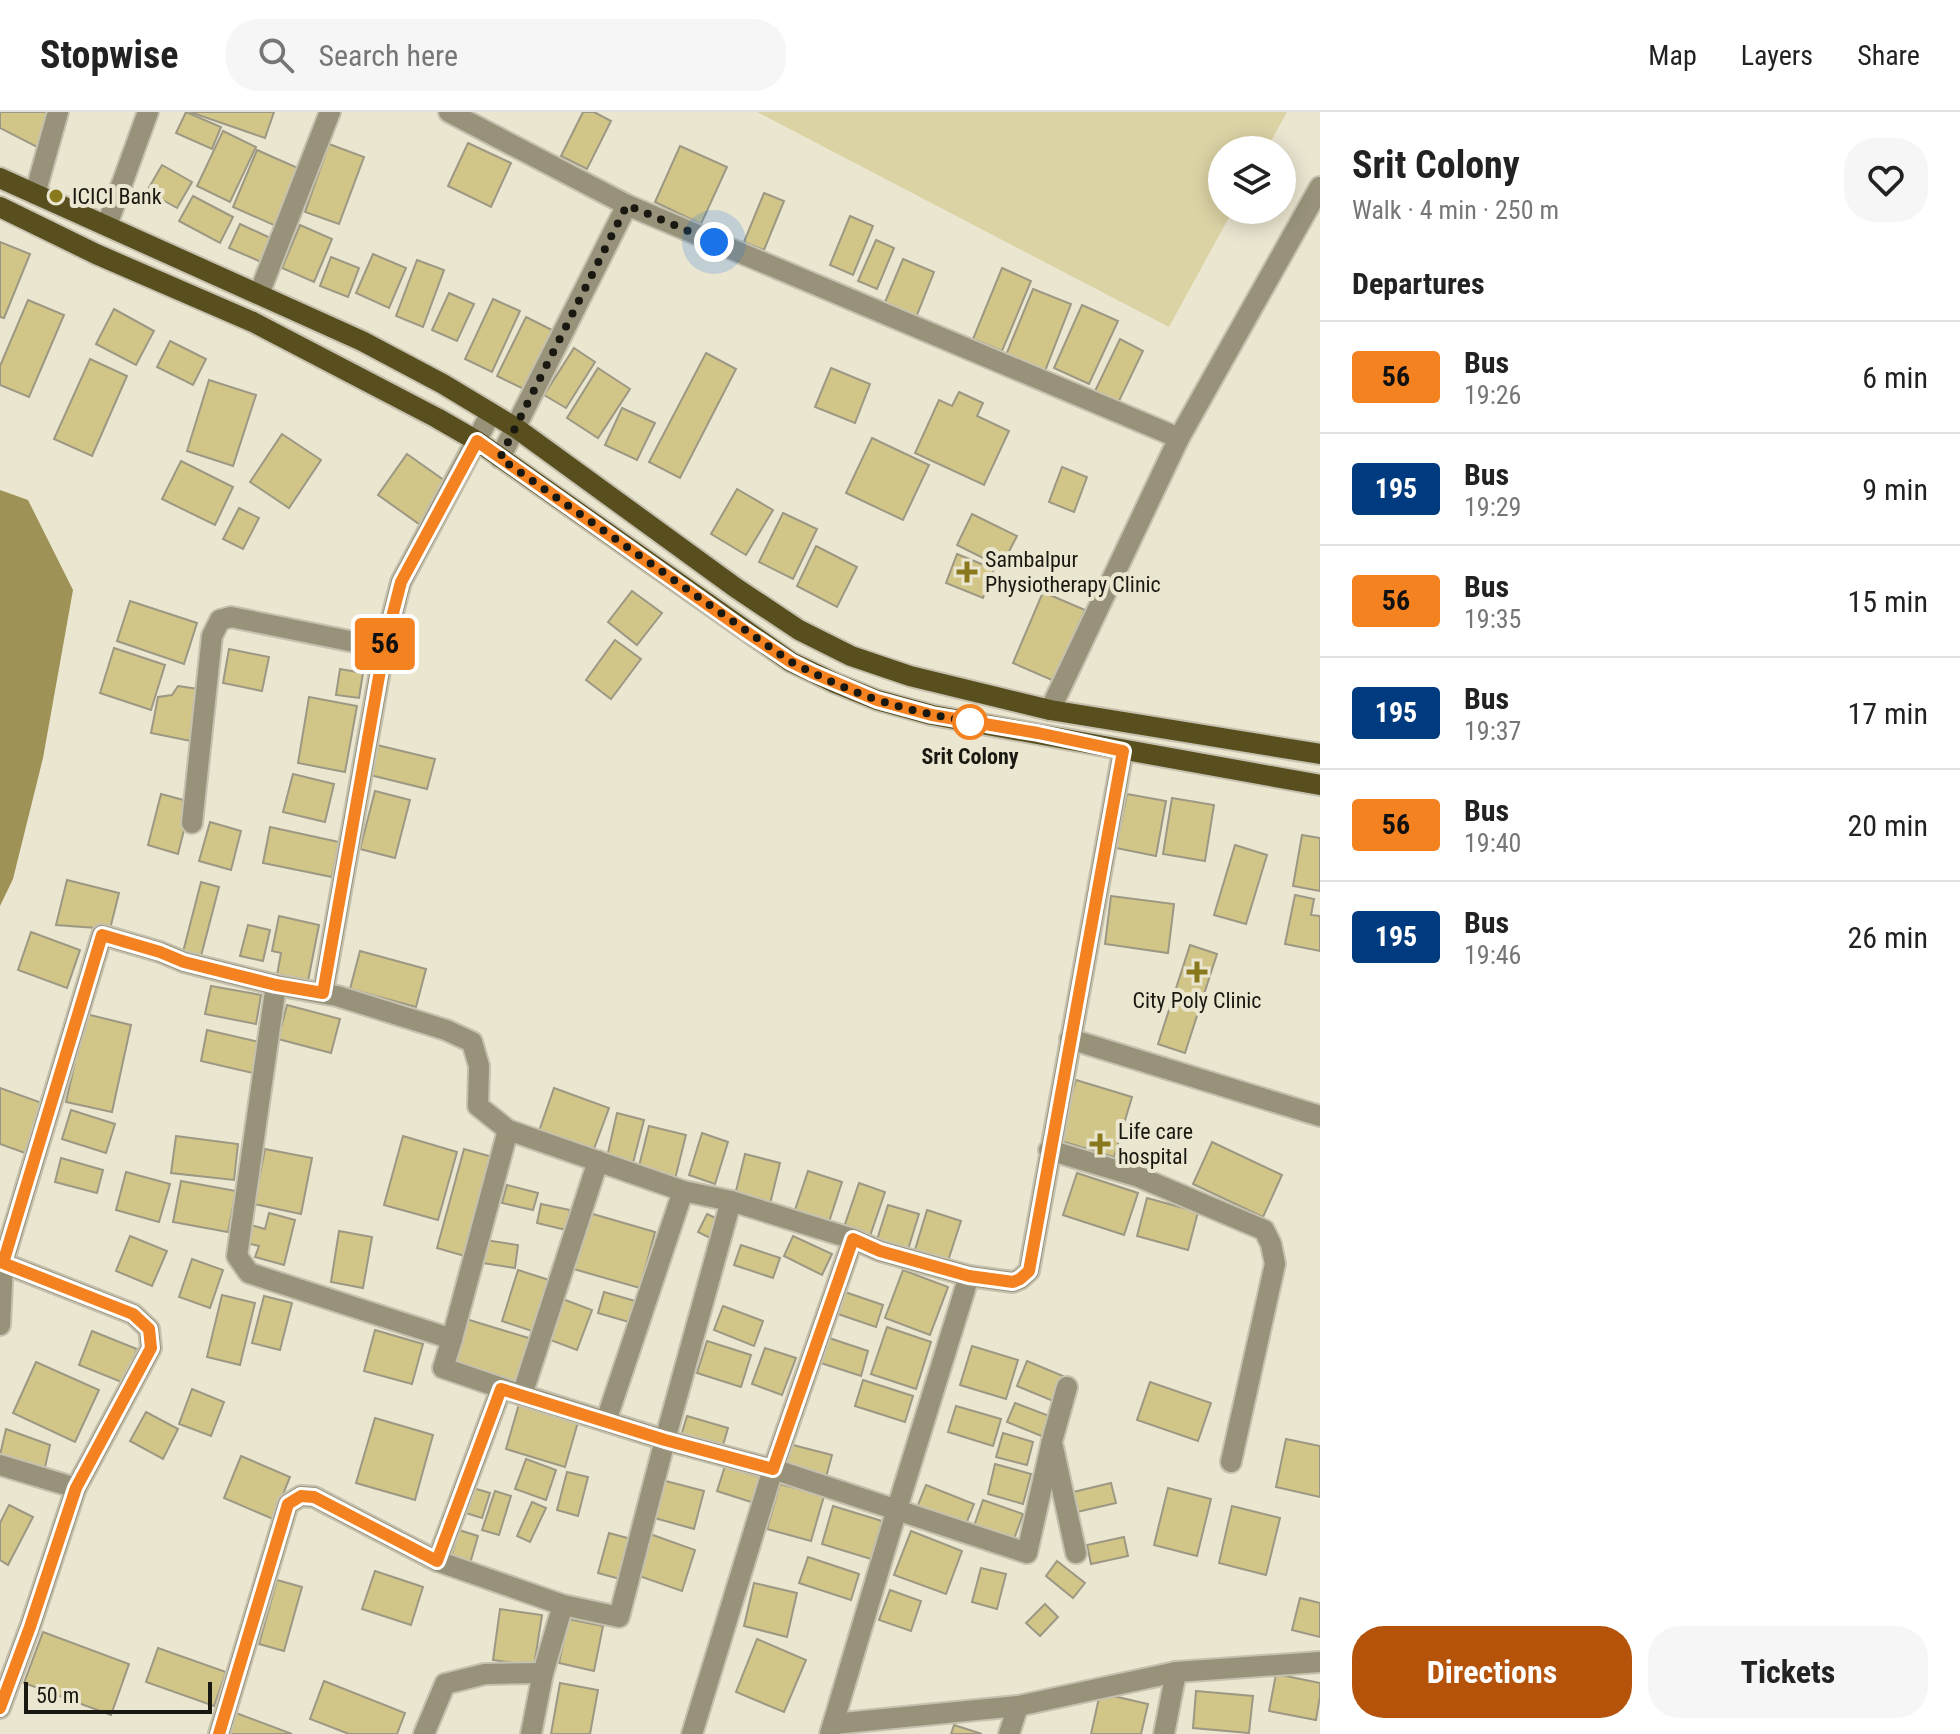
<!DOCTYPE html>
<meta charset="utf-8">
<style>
:root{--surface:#fff;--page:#f6f6f6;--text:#222;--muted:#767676;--line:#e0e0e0;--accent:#b45309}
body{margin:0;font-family:"Roboto Condensed",sans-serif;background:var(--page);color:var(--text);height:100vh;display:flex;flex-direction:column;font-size:30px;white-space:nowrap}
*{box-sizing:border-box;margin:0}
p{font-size:26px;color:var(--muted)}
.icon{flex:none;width:44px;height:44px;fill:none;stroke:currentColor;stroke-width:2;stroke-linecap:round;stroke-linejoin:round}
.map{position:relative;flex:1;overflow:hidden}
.drawer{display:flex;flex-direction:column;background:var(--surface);width:640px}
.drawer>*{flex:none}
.badge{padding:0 16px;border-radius:6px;font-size:28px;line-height:52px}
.tools{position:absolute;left:1208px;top:24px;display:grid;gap:16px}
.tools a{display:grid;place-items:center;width:88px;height:88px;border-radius:50%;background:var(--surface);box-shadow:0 4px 20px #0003;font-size:40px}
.scale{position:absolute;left:24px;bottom:20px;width:188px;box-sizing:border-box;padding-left:8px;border:4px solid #1a1911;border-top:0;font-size:22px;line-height:28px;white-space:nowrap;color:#1a1911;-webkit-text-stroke:6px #ebe6d0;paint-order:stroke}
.you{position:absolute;width:40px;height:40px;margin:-20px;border:6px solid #fff;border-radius:50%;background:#1a73e8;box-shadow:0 0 0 12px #1a73e833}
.map>.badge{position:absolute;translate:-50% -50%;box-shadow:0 0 0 4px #fff}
h2{padding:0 32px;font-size:30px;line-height:72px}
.round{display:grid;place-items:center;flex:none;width:84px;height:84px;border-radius:32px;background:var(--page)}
.head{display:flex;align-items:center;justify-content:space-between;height:136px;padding:0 32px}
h1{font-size:38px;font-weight:700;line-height:60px}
.button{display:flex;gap:16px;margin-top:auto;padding:16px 32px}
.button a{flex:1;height:92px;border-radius:32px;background:var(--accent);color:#fff;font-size:32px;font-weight:700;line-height:92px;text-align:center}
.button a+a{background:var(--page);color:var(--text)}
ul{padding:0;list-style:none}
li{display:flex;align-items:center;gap:24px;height:112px;padding:0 32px;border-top:2px solid var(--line)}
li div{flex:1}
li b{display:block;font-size:30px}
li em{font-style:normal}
li .badge{min-width:88px;font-weight:700;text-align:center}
header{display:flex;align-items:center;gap:48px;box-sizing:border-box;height:112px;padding:0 40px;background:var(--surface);border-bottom:2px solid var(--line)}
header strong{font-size:38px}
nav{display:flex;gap:44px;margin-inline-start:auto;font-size:28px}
.search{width:560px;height:72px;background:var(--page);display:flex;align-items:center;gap:20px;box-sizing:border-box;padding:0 28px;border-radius:32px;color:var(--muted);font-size:30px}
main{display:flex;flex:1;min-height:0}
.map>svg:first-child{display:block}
.green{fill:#dcd3a5}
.water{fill:#9e9257}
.building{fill:#d1c588;stroke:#9d9883;stroke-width:2}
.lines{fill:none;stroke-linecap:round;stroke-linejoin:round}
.minor-casing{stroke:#c5c1ae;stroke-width:24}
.major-casing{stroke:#c5c1ae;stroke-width:24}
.minor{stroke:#979279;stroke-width:20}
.major{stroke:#584e1e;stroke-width:20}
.line-casing{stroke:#fff;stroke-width:18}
.line{stroke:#f58220;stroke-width:12}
.walk{stroke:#1a1911;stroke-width:8;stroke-dasharray:0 14.4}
.poi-dot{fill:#89781c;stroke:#ebe6d0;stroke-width:3}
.stop-dot{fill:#fff;stroke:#f58220;stroke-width:4}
.labels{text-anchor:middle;stroke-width:8;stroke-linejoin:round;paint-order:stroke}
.poi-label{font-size:22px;fill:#1a1911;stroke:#ebe6d0;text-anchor:start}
.stop-label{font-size:22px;font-weight:bold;fill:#1a1911;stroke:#ebe6d0}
</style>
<header>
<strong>Stopwise</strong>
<div class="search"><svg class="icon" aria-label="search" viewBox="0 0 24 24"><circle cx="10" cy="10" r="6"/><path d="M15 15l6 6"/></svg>Search here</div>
<nav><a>Map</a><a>Layers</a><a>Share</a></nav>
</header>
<main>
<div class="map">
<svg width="1320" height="1622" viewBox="0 0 1320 1622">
<rect width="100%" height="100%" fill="#ebe6d0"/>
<path class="green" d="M757 0H1287L1266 38H1222V98H1233L1169 215Z"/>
<path class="water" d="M0 378 28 388 73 478 43 646 13 767 0 794Z"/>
<g class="building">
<path d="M0 0H55L37 35 0 16Z"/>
<path d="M186 0 221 15 212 37 176 21Z"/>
<path d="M190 0H274L265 26Z"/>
<path d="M583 0H594L611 9 587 57 561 44Z"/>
<path d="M223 19 256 35 230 90 197 74Z"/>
<path d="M468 31 511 51 491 95 448 74Z"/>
<path d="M329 32 364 45 339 112 305 100Z"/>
<path d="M680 34 727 55 701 112 655 90Z"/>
<path d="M257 38 300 57 276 114 233 95Z"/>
<path d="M162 53 192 70 177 96 147 79Z"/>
<path d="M764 81 784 89 764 138 744 130Z"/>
<path d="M193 84 233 105 220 131 179 109Z"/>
<path d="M850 104 873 114 853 163 830 153Z"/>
<path d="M240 112 277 129 266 152 229 136Z"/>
<path d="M300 113 332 127 314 170 282 156Z"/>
<path d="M876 128 894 136 877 177 858 169Z"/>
<path d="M0 130 30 142 4 206 0 205Z"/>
<path d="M373 142 406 156 389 196 356 181Z"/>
<path d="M331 145 359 156 348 185 320 174Z"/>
<path d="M903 147 934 160 915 208 883 195Z"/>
<path d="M417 148 444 158 423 215 396 204Z"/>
<path d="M1002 156 1031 169 1002 239 973 227Z"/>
<path d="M1033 177 1071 192 1045 259 1006 243Z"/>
<path d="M449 181 474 192 457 229 432 218Z"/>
<path d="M493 187 520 199 492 260 465 247Z"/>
<path d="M28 188 64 203 29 285 0 273V254Z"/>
<path d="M1082 193 1118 209 1089 272 1054 256Z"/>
<path d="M114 197 154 219 136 253 96 232Z"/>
<path d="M526 205 558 221 530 280 497 264Z"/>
<path d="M1120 227 1143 239 1118 291 1095 279Z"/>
<path d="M170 229 206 247 193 273 157 255Z"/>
<path d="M574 236 595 250 566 296 544 283Z"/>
<path d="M706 241 736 257 680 366 649 350Z"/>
<path d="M90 247 127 264 92 344 54 327Z"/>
<path d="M598 256 630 277 598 326 567 306Z"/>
<path d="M831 256 870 272 855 311 815 295Z"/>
<path d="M209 268 256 283 233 354 187 339Z"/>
<path d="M959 280 983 291 977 304 1009 319 984 373 915 341 939 288 952 294Z"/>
<path d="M622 296 655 311 637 348 605 333Z"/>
<path d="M282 322 321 348 289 396 250 370Z"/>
<path d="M872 326 929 353 903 408 846 381Z"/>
<path d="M407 342 448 371 419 412 378 383Z"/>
<path d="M181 349 233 375 215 413 162 387Z"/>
<path d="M1062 355 1087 365 1074 400 1049 390Z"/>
<path d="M737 377 773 398 746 443 711 422Z"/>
<path d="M239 396 259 406 243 437 223 427Z"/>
<path d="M783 401 817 417 793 467 759 450Z"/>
<path d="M972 402 1017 424 1001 455 957 433Z"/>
<path d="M816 434 857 455 837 495 797 474Z"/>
<path d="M957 442 994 457 983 486 946 471Z"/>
<path d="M632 479 662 501 637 533 608 510Z"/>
<path d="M1043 480 1085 498 1054 569 1013 551Z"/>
<path d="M130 489 197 511 184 552 117 529Z"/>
<path d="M615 528 641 547 611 587 586 568Z"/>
<path d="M114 536 165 553 151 598 100 581Z"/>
<path d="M229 537 269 545 262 579 223 571Z"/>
<path d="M340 557 363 561 359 586 336 583Z"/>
<path d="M178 574 199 577 191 629 151 621 158 585 172 583Z"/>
<path d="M309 585 357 594 345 660 298 651Z"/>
<path d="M377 633 435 647 427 677 370 663Z"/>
<path d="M293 662 334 672 325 710 283 700Z"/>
<path d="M375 679 410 688 395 746 360 737Z"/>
<path d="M161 682 191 690 178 742 148 733Z"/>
<path d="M1127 682 1166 689 1156 744 1116 736Z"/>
<path d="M1172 686 1214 693 1205 749 1163 742Z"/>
<path d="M210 710 241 719 231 758 199 749Z"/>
<path d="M270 715 339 730 332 765 263 751Z"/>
<path d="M1302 723 1320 726V779L1293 774Z"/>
<path d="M1235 733 1267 743 1246 812 1214 803Z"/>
<path d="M67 768 119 781 110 817 56 813Z"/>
<path d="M201 770 219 775 201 844 183 840Z"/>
<path d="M1295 783 1314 787 1311 803 1320 804V839L1285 832Z"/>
<path d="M1111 784 1174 792 1168 841 1105 832Z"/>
<path d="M279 804 319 813 308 869 277 863 281 841 272 839Z"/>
<path d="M248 813 270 818 263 849 240 844Z"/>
<path d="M31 820 80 838 67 876 18 858Z"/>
<path d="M1190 833 1217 842 1185 941 1158 932Z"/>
<path d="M360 839 426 857 416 895 350 877Z"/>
<path d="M211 874 261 883 256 912 205 902Z"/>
<path d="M287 893 340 907 331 941 278 927Z"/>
<path d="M86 902 131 913 112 1000 66 990Z"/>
<path d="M207 918 264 931 257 962 201 949Z"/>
<path d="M1076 968 1132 985 1114 1045 1058 1028Z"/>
<path d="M0 976 42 991 25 1041 0 1032Z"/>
<path d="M554 976 609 996 591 1045 537 1025Z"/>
<path d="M71 998 115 1012 106 1041 62 1027Z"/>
<path d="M617 1001 644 1008 633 1051 607 1045Z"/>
<path d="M649 1014 686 1023 675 1067 638 1058Z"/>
<path d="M702 1021 728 1030 715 1072 689 1063Z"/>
<path d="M176 1024 238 1032 234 1068 171 1061Z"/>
<path d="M403 1024 457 1040 438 1108 384 1093Z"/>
<path d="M1212 1030 1282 1063 1263 1105 1193 1072Z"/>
<path d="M265 1037 312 1046 301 1102 254 1092Z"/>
<path d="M464 1037 496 1046 468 1145 437 1136Z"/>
<path d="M745 1042 780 1051 769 1096 734 1087Z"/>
<path d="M61 1046 103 1058 97 1081 55 1070Z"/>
<path d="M808 1059 842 1070 827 1116 793 1104Z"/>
<path d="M126 1060 170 1072 159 1110 116 1098Z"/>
<path d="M1077 1061 1138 1081 1124 1123 1063 1103Z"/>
<path d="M181 1069 236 1079 228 1120 173 1110Z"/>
<path d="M859 1071 885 1080 869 1127 843 1118Z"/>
<path d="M507 1073 538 1081 533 1098 502 1091Z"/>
<path d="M1147 1086 1198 1100 1188 1138 1137 1124Z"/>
<path d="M541 1092 570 1098 566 1118 537 1111Z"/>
<path d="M888 1093 919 1102 906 1144 875 1134Z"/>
<path d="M927 1098 961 1109 947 1152 914 1141Z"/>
<path d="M586 1100 655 1120 640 1176 570 1156Z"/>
<path d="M269 1101 295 1108 284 1153 255 1145 259 1134 246 1131 251 1113 265 1117Z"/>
<path d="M707 1102 724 1110 714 1128 698 1120Z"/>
<path d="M339 1119 372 1125 363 1176 331 1170Z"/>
<path d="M130 1124 167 1139 152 1174 116 1159Z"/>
<path d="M793 1124 832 1142 822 1163 784 1144Z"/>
<path d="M485 1128 518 1133 515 1156 482 1151Z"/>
<path d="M741 1133 780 1146 773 1166 734 1153Z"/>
<path d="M192 1147 223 1158 210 1196 179 1185Z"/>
<path d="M518 1158 552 1169 535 1220 502 1209Z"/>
<path d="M903 1158 948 1175 930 1223 885 1206Z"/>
<path d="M842 1179 883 1193 876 1215 835 1201Z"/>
<path d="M604 1180 635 1189 629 1210 598 1201Z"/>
<path d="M222 1183 255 1191 240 1253 207 1245Z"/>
<path d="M264 1184 292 1191 280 1238 252 1231Z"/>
<path d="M560 1186 592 1198 577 1238 545 1226Z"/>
<path d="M723 1194 763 1209 754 1234 714 1218Z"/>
<path d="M466 1207 532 1227 517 1277 451 1257Z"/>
<path d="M887 1215 931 1230 916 1277 871 1262Z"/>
<path d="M375 1218 423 1232 412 1272 364 1259Z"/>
<path d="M92 1219 137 1237 124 1271 79 1253Z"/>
<path d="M829 1226 868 1239 861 1264 821 1251Z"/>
<path d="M707 1229 751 1243 741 1275 697 1261Z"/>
<path d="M972 1234 1018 1248 1006 1287 960 1273Z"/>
<path d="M765 1236 796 1246 782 1283 752 1272Z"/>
<path d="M1027 1249 1063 1264 1053 1289 1017 1274Z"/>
<path d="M36 1250 99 1278 75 1330 13 1301Z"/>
<path d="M863 1268 913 1284 905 1310 855 1294Z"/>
<path d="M1150 1270 1211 1291 1198 1329 1137 1308Z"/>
<path d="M192 1277 224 1290 211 1324 179 1312Z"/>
<path d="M1015 1291 1052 1305 1044 1325 1007 1310Z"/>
<path d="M519 1292 578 1310 565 1355 506 1337Z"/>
<path d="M956 1294 1001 1307 993 1334 948 1320Z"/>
<path d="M146 1300 178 1317 163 1347 130 1329Z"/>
<path d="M687 1304 728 1316 721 1340 680 1327Z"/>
<path d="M375 1306 433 1323 415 1388 356 1371Z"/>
<path d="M6 1317 50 1333 44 1360 0 1343Z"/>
<path d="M1003 1321 1033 1330 1027 1353 996 1345Z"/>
<path d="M1286 1327 1320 1334V1385L1276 1375Z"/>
<path d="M789 1332 832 1343 825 1369 783 1358Z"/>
<path d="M241 1344 290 1365 273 1407 224 1386Z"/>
<path d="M526 1347 556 1358 546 1388 515 1377Z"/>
<path d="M995 1352 1031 1362 1023 1392 988 1382Z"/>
<path d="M725 1354 762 1366 754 1391 717 1379Z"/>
<path d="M567 1360 588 1365 578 1404 557 1398Z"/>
<path d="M662 1368 704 1379 694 1417 651 1405Z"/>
<path d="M1111 1371 1116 1391 1077 1400 1073 1380Z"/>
<path d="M780 1372 824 1384 811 1429 767 1417Z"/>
<path d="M926 1373 974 1392 964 1417 916 1398Z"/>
<path d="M473 1376 490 1381 482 1406 466 1401Z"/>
<path d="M1168 1376 1211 1387 1197 1444 1154 1433Z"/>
<path d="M495 1379 511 1384 499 1423 482 1418Z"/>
<path d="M983 1388 1023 1402 1013 1430 973 1417Z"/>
<path d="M532 1390 546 1396 530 1430 517 1424Z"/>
<path d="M9 1393 33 1405 8 1453 0 1448V1411Z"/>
<path d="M833 1394 882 1409 871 1447 822 1432Z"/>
<path d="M1232 1394 1280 1406 1266 1463 1219 1451Z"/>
<path d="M459 1418 478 1424 469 1455 450 1449Z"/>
<path d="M911 1419 962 1439 946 1482 894 1463Z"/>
<path d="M609 1421 631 1427 620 1467 598 1461Z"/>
<path d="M650 1422 695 1438 682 1479 636 1463Z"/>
<path d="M1124 1425 1128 1444 1091 1452 1087 1433Z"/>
<path d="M808 1445 859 1462 851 1488 799 1471Z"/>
<path d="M1057 1449 1085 1471 1073 1486 1046 1464Z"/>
<path d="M981 1456 1006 1462 997 1497 972 1490Z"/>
<path d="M375 1459 423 1475 411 1513 362 1497Z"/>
<path d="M277 1468 302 1475 284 1539 259 1532Z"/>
<path d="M754 1471 797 1481 787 1525 744 1514Z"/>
<path d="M890 1478 921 1489 911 1519 879 1508Z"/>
<path d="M1300 1486 1320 1491V1525L1292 1518Z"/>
<path d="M1045 1492 1058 1505 1040 1524 1026 1511Z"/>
<path d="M500 1497 542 1503 534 1554 493 1548Z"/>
<path d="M568 1507 603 1514 594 1559 559 1551Z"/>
<path d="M43 1520 129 1552 111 1603 24 1571Z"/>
<path d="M757 1527 806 1548 784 1600 736 1580Z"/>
<path d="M158 1536 226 1560 214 1594 146 1570Z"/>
<path d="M1276 1562 1320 1571V1584L1316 1608 1269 1599Z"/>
<path d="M324 1569 405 1601 397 1622H349L310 1607Z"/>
<path d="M560 1571 598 1578 590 1622H551Z"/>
<path d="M1196 1579 1253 1584 1249 1621 1193 1616Z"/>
<path d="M1100 1581 1148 1592 1141 1622H1091Z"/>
<path d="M236 1601 292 1622H228Z"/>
<path d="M954 1613 982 1622H951Z"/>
</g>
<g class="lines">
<g class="minor-casing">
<g id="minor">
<path d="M449 0 627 93 1179 326"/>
<path d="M35 82 58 0"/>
<path d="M107 113 148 0"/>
<path d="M259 182 330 0"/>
<path d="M500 346 627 93"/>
<path d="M1050 598 1179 326 1320 75"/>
<path d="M192 711 212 524 220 508 231 505 384 536"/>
<path d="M276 873 237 1144 249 1161 452 1227"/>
<path d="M323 881 384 536 401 470 491 301"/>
<path d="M1070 927 1320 1004"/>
<path d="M508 1018 452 1227 443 1256 522 1283 665 1328 773 1357 1027 1441 1052 1329 1067 1275"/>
<path d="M1049 1038 1139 1065 1264 1118 1271 1132 1275 1152 1231 1350"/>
<path d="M0 1213 3 1151 102 823 160 840 184 850 276 873 337 884 446 918 472 930 479 954 478 994 508 1018 683 1079 731 1089 853 1127 880 1139 969 1164 1013 1170 1020 1167 1029 1159 1123 639"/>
<path d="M522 1283 598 1049"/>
<path d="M606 1309 683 1079"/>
<path d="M1053 1335 1076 1441"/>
<path d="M0 1353 76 1376"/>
<path d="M437 1449 501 1277"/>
<path d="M0 1596 30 1515 76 1376 151 1236 149 1217 133 1202 3 1151"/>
<path d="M833 1612 1018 1594 1176 1560 1320 1550"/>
<path d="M219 1622 288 1392 301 1384 314 1385 437 1449 563 1493 619 1505 665 1328 731 1089"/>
<path d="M424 1622 445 1572 485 1562 543 1561"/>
<path d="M531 1622 543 1561 563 1493"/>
<path d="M692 1622 773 1357 853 1127"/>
<path d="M830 1622 897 1397 969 1164"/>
<path d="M1009 1622 1018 1594"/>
<path d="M1164 1622 1176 1560"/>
</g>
</g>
<g class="major-casing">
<g id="major">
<path d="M0 66 362 229 443 272 516 316 736 476 799 518 851 544 910 564 1050 598 1320 642"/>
<path d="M0 95 96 142 253 210 437 306 477 329 791 550 835 571 877 588 932 603 1320 673"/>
</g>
</g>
<use href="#minor" class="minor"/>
<use href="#major" class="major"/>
</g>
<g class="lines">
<g class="line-casing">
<path id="line" d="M0 1596 30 1515 76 1376 151 1236 149 1217 133 1202 3 1151 102 823 160 840 184 850 276 873 323 881 384 536 401 470 477 329 745 519 791 550 813 561 877 588 932 603 1038 621 1123 639 1029 1159 1020 1167 1013 1170 969 1164 880 1139 853 1127 773 1357 665 1328 501 1277 437 1449 314 1385 301 1384 288 1392 219 1622"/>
</g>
<use href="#line" class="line"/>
<path class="walk" d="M714 130 627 93 500 346 791 550C819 564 847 578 878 588 908 598 939 604 970 610"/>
</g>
<g class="poi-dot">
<circle cx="56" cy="84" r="8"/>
<path d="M963 448h8v8h8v8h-8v8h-8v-8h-8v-8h8z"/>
<path d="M1193 848h8v8h8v8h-8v8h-8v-8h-8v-8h8z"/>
<path d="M1096 1020h8v8h8v8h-8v8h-8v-8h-8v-8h8z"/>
</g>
<circle class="stop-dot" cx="970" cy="610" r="16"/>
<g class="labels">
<g class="poi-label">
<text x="72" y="92">ICICI Bank</text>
<text x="985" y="455">Sambalpur<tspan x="985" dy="25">Physiotherapy Clinic</tspan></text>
<text x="1197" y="896" text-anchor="middle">City Poly Clinic</text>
<text x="1118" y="1027">Life care<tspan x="1118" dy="25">hospital</tspan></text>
</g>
<g class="stop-label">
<text x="970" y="652">Srit Colony</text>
</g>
</g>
</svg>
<div class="tools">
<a><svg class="icon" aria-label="layers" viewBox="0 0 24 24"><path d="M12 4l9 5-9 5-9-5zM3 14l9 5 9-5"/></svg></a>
</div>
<div class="scale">50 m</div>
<div class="you" style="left:714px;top:130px"></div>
<b class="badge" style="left:385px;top:532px;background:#f58220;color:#111">56</b>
</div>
<section class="drawer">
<div class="head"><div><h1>Srit Colony</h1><p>Walk · 4 min · 250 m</p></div><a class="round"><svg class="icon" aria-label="heart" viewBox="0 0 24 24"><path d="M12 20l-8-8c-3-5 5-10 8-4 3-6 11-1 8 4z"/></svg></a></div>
<h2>Departures</h2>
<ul>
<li><span class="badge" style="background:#f58220;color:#111">56</span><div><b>Bus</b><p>19:26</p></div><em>6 min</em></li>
<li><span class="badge" style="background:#003b80;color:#fff">195</span><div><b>Bus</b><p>19:29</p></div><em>9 min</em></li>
<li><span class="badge" style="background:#f58220;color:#111">56</span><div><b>Bus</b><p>19:35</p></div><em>15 min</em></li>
<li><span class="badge" style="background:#003b80;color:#fff">195</span><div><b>Bus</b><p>19:37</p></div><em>17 min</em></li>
<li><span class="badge" style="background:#f58220;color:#111">56</span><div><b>Bus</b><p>19:40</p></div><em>20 min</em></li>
<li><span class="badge" style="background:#003b80;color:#fff">195</span><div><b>Bus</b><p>19:46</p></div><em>26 min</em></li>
</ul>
<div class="button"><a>Directions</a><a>Tickets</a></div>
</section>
</main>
